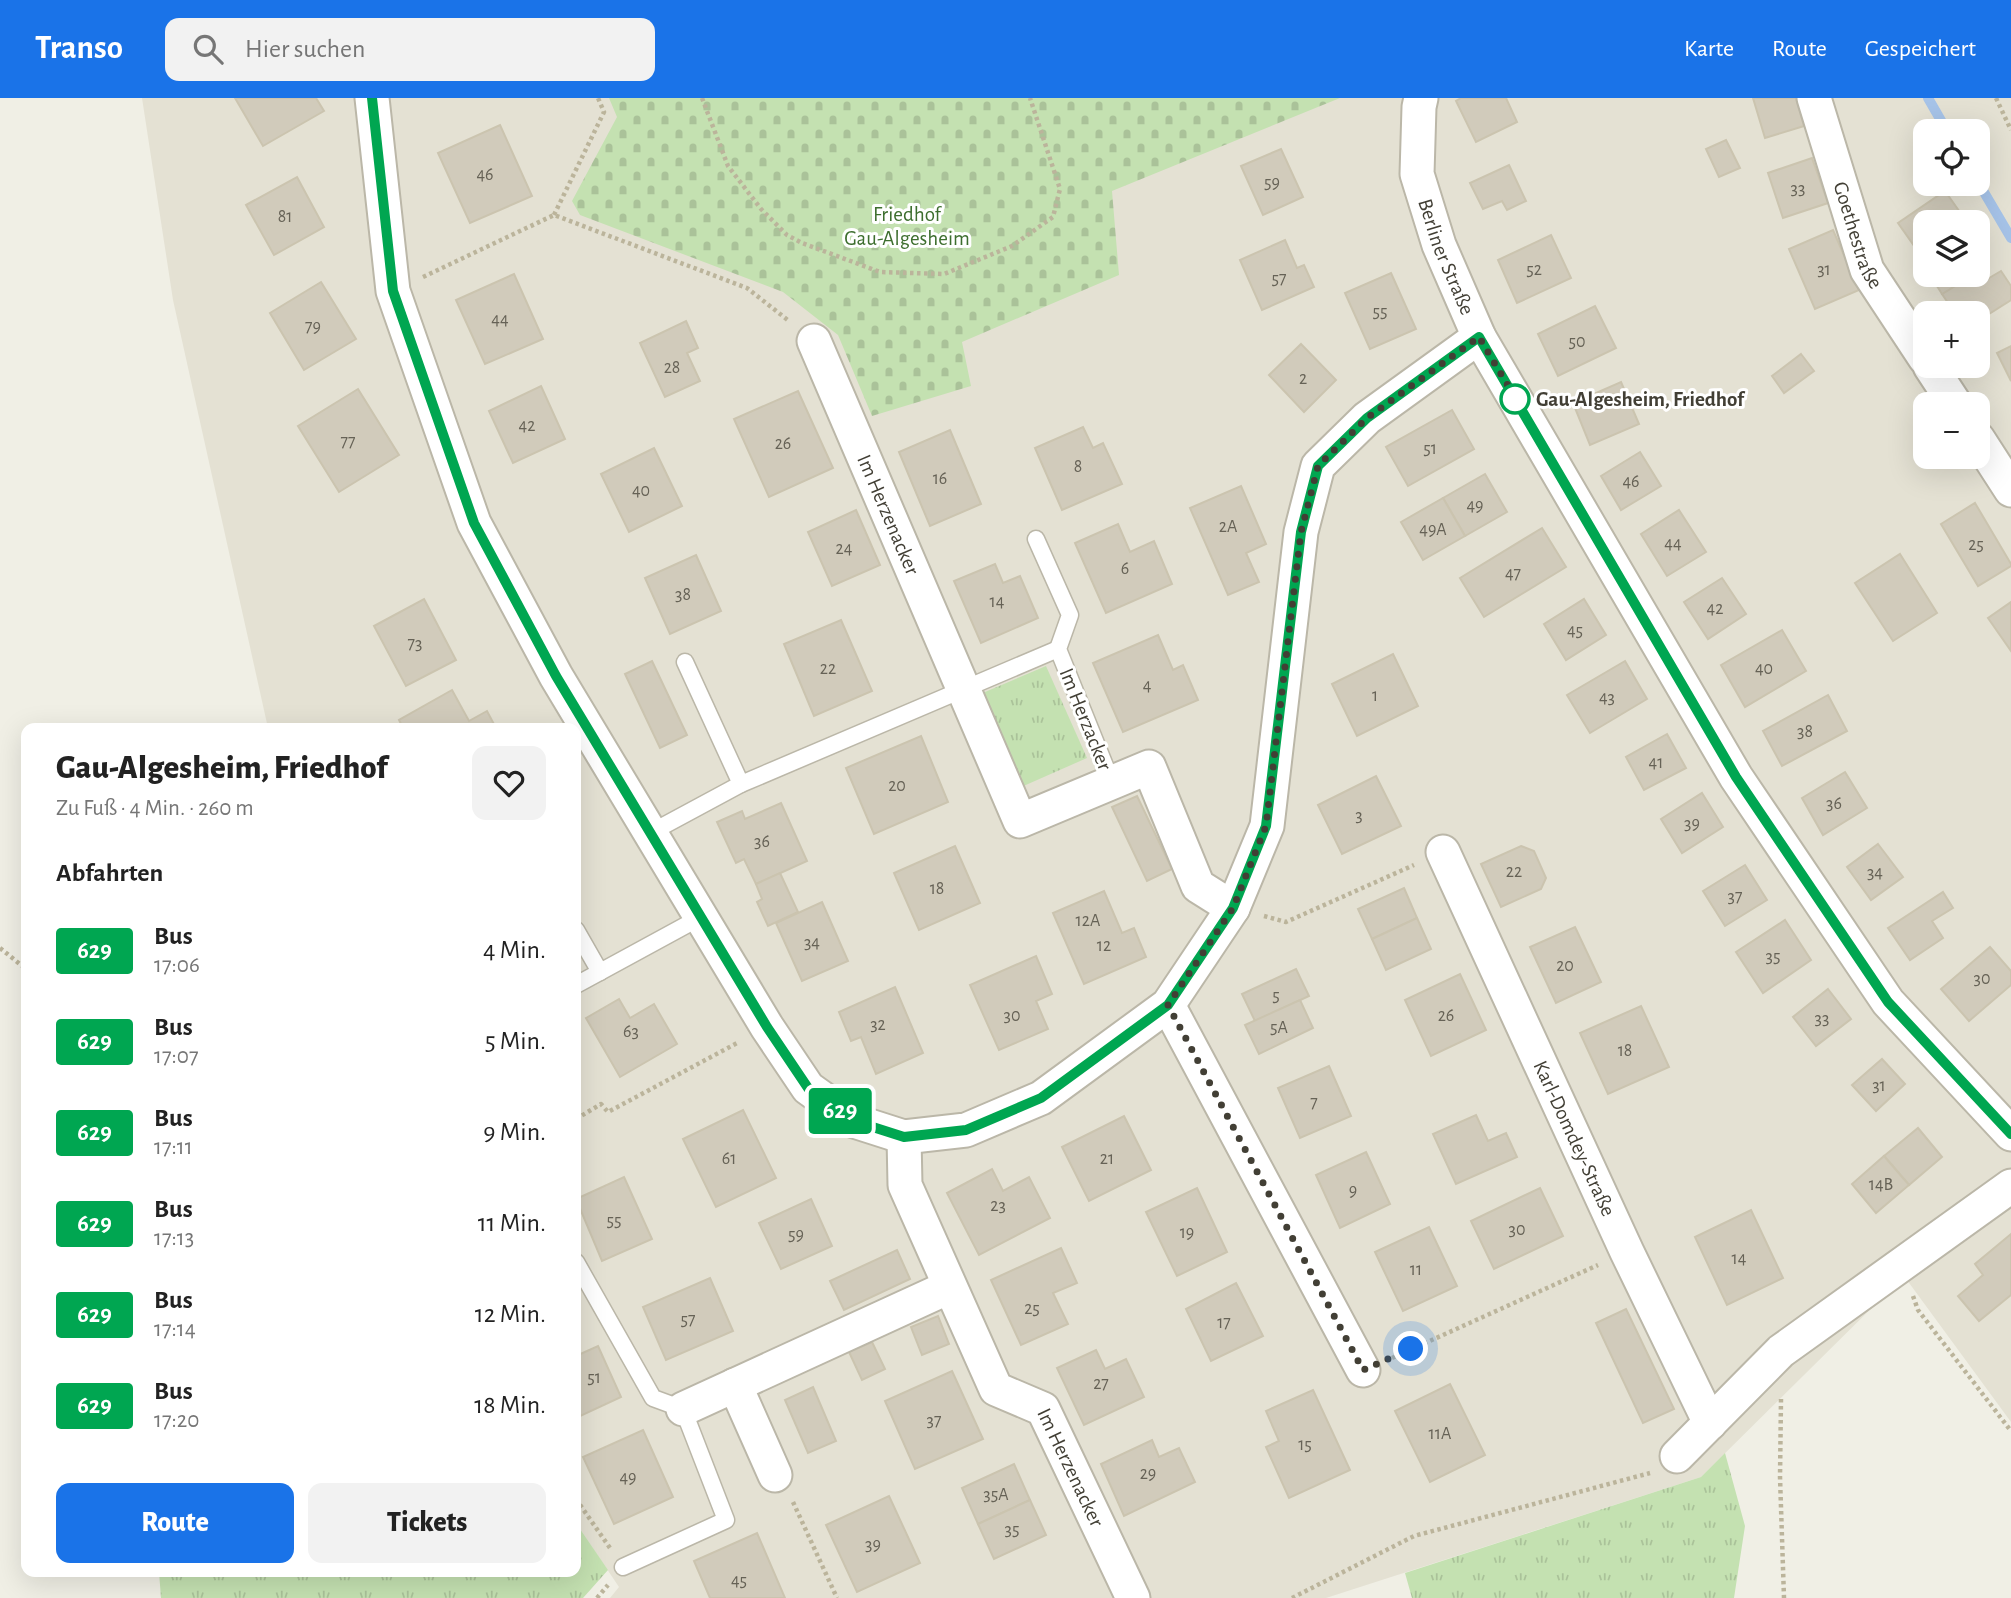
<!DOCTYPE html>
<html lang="de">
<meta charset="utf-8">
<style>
:root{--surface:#fff;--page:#f2f2f2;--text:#222;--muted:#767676;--accent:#1a73e8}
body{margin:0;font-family:"Alegreya Sans",sans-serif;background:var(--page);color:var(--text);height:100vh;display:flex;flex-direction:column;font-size:26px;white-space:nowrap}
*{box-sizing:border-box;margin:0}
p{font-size:23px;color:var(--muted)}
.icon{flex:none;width:38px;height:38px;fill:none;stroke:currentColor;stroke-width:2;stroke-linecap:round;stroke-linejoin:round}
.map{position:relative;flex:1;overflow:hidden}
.panel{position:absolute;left:21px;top:625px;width:560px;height:854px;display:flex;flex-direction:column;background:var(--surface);border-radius:14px;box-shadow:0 7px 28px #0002}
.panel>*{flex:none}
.badge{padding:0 14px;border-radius:5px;font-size:24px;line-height:46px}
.controls{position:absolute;left:1913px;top:21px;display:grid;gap:14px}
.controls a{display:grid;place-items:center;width:77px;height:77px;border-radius:14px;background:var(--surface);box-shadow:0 7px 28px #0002;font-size:35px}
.you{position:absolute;width:35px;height:35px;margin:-18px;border:5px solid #fff;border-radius:50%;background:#1a73e8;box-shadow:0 0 0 10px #1a73e833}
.map>.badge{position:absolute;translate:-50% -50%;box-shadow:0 0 0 4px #fff}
h2{padding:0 35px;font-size:26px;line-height:63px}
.round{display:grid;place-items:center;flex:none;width:74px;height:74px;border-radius:14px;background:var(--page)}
.headline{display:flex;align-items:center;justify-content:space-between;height:119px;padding:0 35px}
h1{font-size:33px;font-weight:800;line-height:52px}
.action{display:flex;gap:14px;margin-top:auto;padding:14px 35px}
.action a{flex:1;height:80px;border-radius:14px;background:var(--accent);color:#fff;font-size:28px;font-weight:800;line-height:80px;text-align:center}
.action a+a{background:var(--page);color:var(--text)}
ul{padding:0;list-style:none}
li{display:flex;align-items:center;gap:21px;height:91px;padding:0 35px}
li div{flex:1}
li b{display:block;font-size:26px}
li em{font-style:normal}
li .badge{min-width:77px;font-weight:700;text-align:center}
header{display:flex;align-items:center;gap:42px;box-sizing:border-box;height:98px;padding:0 35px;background:var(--accent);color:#fff}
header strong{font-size:33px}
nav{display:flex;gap:38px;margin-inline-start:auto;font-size:24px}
.search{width:490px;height:63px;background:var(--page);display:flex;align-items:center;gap:18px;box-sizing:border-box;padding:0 24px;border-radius:14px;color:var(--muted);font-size:26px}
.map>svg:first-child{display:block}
.residential{fill:#e4e1d3;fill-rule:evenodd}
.grass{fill:url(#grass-tufts)}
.cemetery{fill:url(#cemetery-stones)}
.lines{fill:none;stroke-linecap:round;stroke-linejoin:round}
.stream{stroke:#a6c3e8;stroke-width:10}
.building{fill:#d1cbbb;stroke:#cbc4af;stroke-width:2}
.lane-casing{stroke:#bbb7a8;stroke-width:19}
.street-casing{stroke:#bbb7a8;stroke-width:37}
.path{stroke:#bbb49b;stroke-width:4.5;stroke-dasharray:3.5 3.5;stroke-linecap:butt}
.lane{stroke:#fff;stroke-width:16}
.street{stroke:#fff;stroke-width:33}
.line-casing{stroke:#fff;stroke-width:16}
.line{stroke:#00a651;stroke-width:10}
.walk{stroke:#423f35;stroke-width:7;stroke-dasharray:0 12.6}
.stop-dot{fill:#fff;stroke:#00a651;stroke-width:3.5}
.labels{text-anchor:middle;stroke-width:6;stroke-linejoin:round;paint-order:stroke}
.number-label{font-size:18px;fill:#666256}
.park-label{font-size:21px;fill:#3d6e2e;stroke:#fff}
.street-label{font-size:21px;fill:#423f35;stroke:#fff}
.stop-label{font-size:21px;font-weight:bold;fill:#423f35;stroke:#fff;text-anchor:start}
</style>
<header>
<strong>Transo</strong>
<div class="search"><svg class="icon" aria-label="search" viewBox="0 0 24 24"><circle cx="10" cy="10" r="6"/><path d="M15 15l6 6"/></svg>Hier suchen</div>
<nav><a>Karte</a><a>Route</a><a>Gespeichert</a></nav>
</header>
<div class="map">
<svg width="2011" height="1500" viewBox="0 0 2011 1500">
<defs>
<pattern id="grass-tufts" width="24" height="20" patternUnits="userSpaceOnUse" patternTransform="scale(1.75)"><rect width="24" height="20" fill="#c4e1b1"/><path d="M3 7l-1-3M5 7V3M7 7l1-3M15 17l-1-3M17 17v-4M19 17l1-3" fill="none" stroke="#aac299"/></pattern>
<pattern id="cemetery-stones" width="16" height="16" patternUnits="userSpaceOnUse" patternTransform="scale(1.75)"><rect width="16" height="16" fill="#c4e1b1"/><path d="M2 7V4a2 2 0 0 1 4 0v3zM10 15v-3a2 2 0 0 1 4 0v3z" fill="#aac299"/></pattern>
</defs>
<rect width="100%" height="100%" fill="#f0efe5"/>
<path class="residential" d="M142 0H2011V1324L1904 1178 1701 1379 1326 1500H610L619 1489 576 1425V630H268L173 202ZM1925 33H1978V86H1925ZM1925 124H1978V177H1925ZM1925 215H1978V268H1925ZM1925 306H1978V359H1925Z"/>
<g class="grass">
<path d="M1046 568 1087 660 1019 690 978 597Z"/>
<path d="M1725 1355 1745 1428 1734 1500H1412L1405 1475 1701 1379Z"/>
<path d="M576 1425 608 1472 583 1500H161L159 1474H576Z"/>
</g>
<path class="cemetery" d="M609 0H1340L1112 93 1119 177 962 244 971 288 872 318 838 237 783 194 580 117 572 103 617 19Z"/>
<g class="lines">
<g class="stream">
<path d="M1928 0 1947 33"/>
<path d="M1978 84 2011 140"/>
</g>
</g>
<g class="building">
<path d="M235 0H316L324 13 263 48Z"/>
<path d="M1461 0H1506L1517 24 1476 44 1456 3Z"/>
<path d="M1753 0H1796L1804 28 1765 40Z"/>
<path d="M500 27 532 98 470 125 438 55Z"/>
<path d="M1726 42 1740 70 1719 79 1706 51Z"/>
<path d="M1281 51 1303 99 1263 117 1241 68Z"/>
<path d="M1812 60 1828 105 1783 120 1768 75Z"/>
<path d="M1509 67 1526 103 1507 112 1502 103 1483 111 1470 85Z"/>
<path d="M297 79 324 129 274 157 246 107Z"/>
<path d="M1945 93 1964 120 1957 124H1925V146L1917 152 1898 125Z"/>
<path d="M1833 132 1859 192 1815 211 1789 151Z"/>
<path d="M1551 137 1571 180 1517 205 1498 162Z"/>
<path d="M1285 142 1297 170 1304 167 1314 189 1262 212 1240 162Z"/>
<path d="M2001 173 2011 188V202L1978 223V215H1955L1942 196 1973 177H1978V174L1984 183Z"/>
<path d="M1391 175 1416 231 1370 251 1345 195Z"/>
<path d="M514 176 543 241 485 266 456 202Z"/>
<path d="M1930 177H1973L1942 196Z"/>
<path d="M321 184 356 241 304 272 270 215Z"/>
<path d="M1595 208 1616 250 1558 278 1538 236Z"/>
<path d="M686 223 698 250 687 255 700 283 665 299 640 245Z"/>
<path d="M1301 246 1336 282 1304 314 1269 277Z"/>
<path d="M2011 248V283L1997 255Z"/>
<path d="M1801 256 1814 273 1784 295 1772 278Z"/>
<path d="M1621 284 1639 326 1590 347 1573 305Z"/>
<path d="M541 288 565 341 513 365 489 313Z"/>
<path d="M358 291 399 357 339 394 298 328Z"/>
<path d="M798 293 833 370 769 399 734 321Z"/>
<path d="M1452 312 1474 351 1408 388 1386 349Z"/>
<path d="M1083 329 1093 350 1103 345 1122 386 1062 412 1035 350Z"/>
<path d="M950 332 981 406 930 428 899 354Z"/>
<path d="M654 350 682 408 629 434 601 376Z"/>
<path d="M1640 354 1661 388 1621 412 1601 378Z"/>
<path d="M1485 376 1507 414 1465 438 1443 400Z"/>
<path d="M1241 388 1266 446 1246 455 1259 484 1228 497 1190 410Z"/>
<path d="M1443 400 1465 438 1423 462 1401 424Z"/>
<path d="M1975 405 2011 466V468L1978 488 1941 426Z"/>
<path d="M856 412 880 467 832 488 808 434Z"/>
<path d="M1679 412 1706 454 1667 478 1641 436Z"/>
<path d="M1118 426 1130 454 1154 443 1172 486 1106 515 1075 445Z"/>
<path d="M1542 430 1566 469 1484 519 1460 480Z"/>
<path d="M1900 456 1937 515 1893 543 1855 485Z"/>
<path d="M696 457 721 513 670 536 645 480Z"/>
<path d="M995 466 1003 485 1020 478 1038 520 981 545 954 483Z"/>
<path d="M1722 480 1746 516 1708 541 1684 504Z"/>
<path d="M424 501 456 562 406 588 374 528Z"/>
<path d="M1584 501 1606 537 1566 562 1544 526Z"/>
<path d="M2011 504V553L1988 520Z"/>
<path d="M841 522 872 593 814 618 784 546Z"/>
<path d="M1782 532 1806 573 1745 609 1721 567Z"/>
<path d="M1158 537 1173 572 1183 567 1198 602 1123 634 1093 565Z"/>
<path d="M1393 556 1418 608 1357 638 1332 586Z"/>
<path d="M652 563 687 637 660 650 625 576Z"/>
<path d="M1625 563 1647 601 1590 635 1567 597Z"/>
<path d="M452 592 469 623 487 613 496 630H403L399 622Z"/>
<path d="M1828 597 1847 633 1782 668 1763 633Z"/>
<path d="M1667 636 1686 670 1644 692 1626 659Z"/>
<path d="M921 638 948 704 874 736 846 670Z"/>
<path d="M1845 674 1867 710 1823 737 1802 700Z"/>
<path d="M1376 678 1401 728 1342 756 1318 707Z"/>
<path d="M1702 695 1723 729 1682 755 1661 721Z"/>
<path d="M1137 698 1172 771 1147 783 1112 709Z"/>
<path d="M781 705 807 763 756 786 744 761 736 765 717 724 742 713 745 721Z"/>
<path d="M1878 746 1903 779 1871 802 1847 769Z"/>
<path d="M955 748 980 805 919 832 894 775Z"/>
<path d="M1521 748 1534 753 1546 780 1541 791 1501 809 1481 766Z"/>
<path d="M1745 767 1767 802 1725 828 1703 793Z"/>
<path d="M780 775 798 814 768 828 757 804 762 801 756 786Z"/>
<path d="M1404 790 1417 820 1372 841 1358 811Z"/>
<path d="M1104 793 1122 835 1134 830 1146 859 1084 886 1053 815Z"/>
<path d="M1943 794 1953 810 1932 823 1943 840 1910 862 1888 830Z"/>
<path d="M822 804 848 863 802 883 776 825Z"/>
<path d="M1417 820 1431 851 1386 872 1372 841Z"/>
<path d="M1785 822 1811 862 1763 895 1736 854Z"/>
<path d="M1575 829 1601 884 1556 905 1530 849Z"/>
<path d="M1990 849 2011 873V887L1969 923 1941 891Z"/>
<path d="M1036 858 1052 896 1036 903 1048 931 999 952 970 887Z"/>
<path d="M1296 871 1309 898 1255 923 1242 896Z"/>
<path d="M1460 876 1486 932 1431 958 1405 902Z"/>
<path d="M895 889 923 955 876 976 861 939 851 943 839 914Z"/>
<path d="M1828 891 1851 921 1816 948 1793 919Z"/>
<path d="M619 901 630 920 654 906 677 946 620 979 586 920Z"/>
<path d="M1300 902 1313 930 1259 956 1245 927Z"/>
<path d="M1641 908 1669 969 1608 996 1580 935Z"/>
<path d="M1882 961 1905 986 1876 1013 1852 987Z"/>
<path d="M1329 968 1351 1018 1300 1040 1278 990Z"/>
<path d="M743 1012 776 1080 716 1109 683 1041Z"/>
<path d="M1476 1017 1488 1043 1506 1035 1517 1059 1456 1086 1433 1036Z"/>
<path d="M1124 1018 1151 1072 1089 1103 1062 1049Z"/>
<path d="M1918 1030 1942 1059 1909 1087 1884 1058Z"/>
<path d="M1366 1054 1390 1106 1340 1130 1316 1077Z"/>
<path d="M1884 1058 1909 1087 1876 1115 1852 1086Z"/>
<path d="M992 1071 1003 1093 1029 1079 1050 1120 979 1157 947 1095Z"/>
<path d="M624 1079 652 1141 602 1163 576 1101Z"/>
<path d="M1197 1090 1227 1154 1177 1178 1146 1114Z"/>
<path d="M1540 1090 1563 1138 1494 1171 1471 1123Z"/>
<path d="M811 1101 832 1148 781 1171 759 1125Z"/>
<path d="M1751 1112 1783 1180 1727 1207 1695 1139Z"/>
<path d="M1429 1129 1457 1188 1403 1213 1375 1154Z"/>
<path d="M2011 1136V1197L1979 1223 1958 1198 1983 1177 1975 1166Z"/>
<path d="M1061 1150 1077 1185 1053 1195 1068 1226 1021 1247 991 1182Z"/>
<path d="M897 1152 910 1181 844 1212 830 1183Z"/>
<path d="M710 1180 733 1233 666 1262 643 1209Z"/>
<path d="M1236 1185 1263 1238 1211 1263 1186 1211Z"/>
<path d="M1626 1211 1674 1311 1643 1325 1596 1225Z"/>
<path d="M938 1218 949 1246 922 1257 911 1229Z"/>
<path d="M872 1244 885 1271 862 1282 849 1254Z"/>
<path d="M598 1248 621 1299 576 1320V1258Z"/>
<path d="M1096 1252 1105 1271 1126 1261 1144 1299 1084 1327 1057 1270Z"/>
<path d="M952 1273 983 1341 915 1371 885 1303Z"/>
<path d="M1450 1286 1485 1357 1430 1384 1395 1313Z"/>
<path d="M813 1289 836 1343 808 1355 785 1302Z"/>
<path d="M1313 1292 1350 1372 1289 1400 1266 1349 1279 1343 1266 1313Z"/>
<path d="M643 1332 673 1399 614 1426 583 1359Z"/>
<path d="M1152 1342 1159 1359 1179 1350 1195 1384 1124 1418 1101 1366Z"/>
<path d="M1014 1366 1030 1402 978 1426 962 1390Z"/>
<path d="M889 1398 920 1465 857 1494 826 1427Z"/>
<path d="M1030 1402 1046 1437 994 1461 978 1426Z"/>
<path d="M757 1435 785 1500H710L694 1463Z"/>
</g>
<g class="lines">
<g class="lane-casing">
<g id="lane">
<path d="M1036 441 1070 517 1058 551 1112 685"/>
<path d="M741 686 1058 551"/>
<path d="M650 735 741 686 685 564"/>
<path d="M576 832 600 874"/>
<path d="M576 887 701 819"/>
<path d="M576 1164 653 1300 683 1311 726 1422 623 1469"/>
</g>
</g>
<g class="street-casing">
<g id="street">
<path d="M372 0 393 193 474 425 556 578 767 929 808 990 854 1023 904 1039 966 1032 1041 1000 1168 907 1233 810 1267 728 1301 434 1318 368 1367 320 1479 239"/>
<path id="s1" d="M1421 0 1419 9 1417 76 1439 147 1479 239 1736 679 1888 904 2011 1036"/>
<path id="s2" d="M1814 0 1867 172 1925 260"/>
<path id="s3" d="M814 243 1020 723 1149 669 1198 788 1233 810"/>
<path d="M1930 268 1955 306"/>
<path d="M1978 341 2011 392"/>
<path id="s4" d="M1443 754 1627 1154 1710 1325"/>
<path d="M1168 907 1363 1272"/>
<path id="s5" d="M904 1039 905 1087 996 1291 1043 1311 1133 1500"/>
<path d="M735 1287 775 1377"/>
<path d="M683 1311 949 1189"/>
<path d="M1677 1358 1781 1253 2011 1088"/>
</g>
</g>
<g class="path">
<path d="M702 0 728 68 761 111 787 137 802 145 880 174 944 176 1012 148 1053 119 1060 91 1030 0"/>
<path d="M1996 0 2011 32"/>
<path d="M554 117 604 14 598 0"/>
<path d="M423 179 554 117 747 190 789 223"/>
<path d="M1264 818 1286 824 1414 767"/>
<path d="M0 850 26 871"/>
<path d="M576 1021 601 1006 608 1014 739 944"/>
<path d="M1913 1198 1918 1212 2011 1333"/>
<path d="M1392 1260 1598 1167"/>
<path d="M1781 1301 1780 1379 1784 1500"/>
<path d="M576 1401 610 1450"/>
<path d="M793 1404 837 1500"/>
<path d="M597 1500 608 1487"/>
<path d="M1292 1500 1414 1438 1650 1375"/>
</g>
<use href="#lane" class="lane"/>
<use href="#street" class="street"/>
</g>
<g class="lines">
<g class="line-casing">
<path id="line" d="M372 0 393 193 474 425 556 578 767 929 808 990 854 1023 904 1039 966 1032 1041 1000 1168 907 1233 810 1266 728 1301 434 1318 368 1367 320 1479 239 1736 679 1888 904 2011 1036"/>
</g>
<use href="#line" class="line"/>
<path class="walk" d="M1411 1251 1363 1272 1168 907 1233 810 1266 728 1301 434 1318 368 1367 320 1479 239 1517 303 1515 301"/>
</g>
<circle class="stop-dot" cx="1515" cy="301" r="14"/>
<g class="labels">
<g class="number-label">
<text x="485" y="82">46</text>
<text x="1272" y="90">59</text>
<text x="1798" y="96">33</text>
<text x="285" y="124">81</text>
<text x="1534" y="177">52</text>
<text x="1824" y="177">31</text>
<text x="1279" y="186">57</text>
<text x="1380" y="219">55</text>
<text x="500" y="227">44</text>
<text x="313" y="234">79</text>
<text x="1577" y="249">50</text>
<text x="672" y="275">28</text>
<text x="1303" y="286">2</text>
<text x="527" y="333">42</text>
<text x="348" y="349">77</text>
<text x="783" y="351">26</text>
<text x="1430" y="356">51</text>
<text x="1078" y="374">8</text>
<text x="940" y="386">16</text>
<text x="1631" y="389">46</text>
<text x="641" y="398">40</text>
<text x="1475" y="413">49</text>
<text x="1228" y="434">2A</text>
<text x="1433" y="437">49A</text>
<text x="1673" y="451">44</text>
<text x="1976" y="452">25</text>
<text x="844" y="456">24</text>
<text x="1125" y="476">6</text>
<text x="1513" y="481">47</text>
<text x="683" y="502">38</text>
<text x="997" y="509">14</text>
<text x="1715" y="516">42</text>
<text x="1575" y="538">45</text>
<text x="415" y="551">73</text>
<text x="828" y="576">22</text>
<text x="1764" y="576">40</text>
<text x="1147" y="593">4</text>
<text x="1375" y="603">1</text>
<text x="1607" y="605">43</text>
<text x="1805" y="639">38</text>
<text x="1656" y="670">41</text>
<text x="897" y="693">20</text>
<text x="1834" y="711">36</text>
<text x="1359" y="723">3</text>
<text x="1692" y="731">39</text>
<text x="762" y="749">36</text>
<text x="1514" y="779">22</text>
<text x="1875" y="780">34</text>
<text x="937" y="796">18</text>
<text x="1735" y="804">37</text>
<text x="1088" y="828">12A</text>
<text x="812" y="850">34</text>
<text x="1104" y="853">12</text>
<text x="1773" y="864">35</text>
<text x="1565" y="873">20</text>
<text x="1982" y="886">30</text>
<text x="1276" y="903">5</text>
<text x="1012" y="923">30</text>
<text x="1446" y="923">26</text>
<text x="1822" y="926">33</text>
<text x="878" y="932">32</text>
<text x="1279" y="935">5A</text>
<text x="631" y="939">63</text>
<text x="1625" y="958">18</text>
<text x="1879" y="993">31</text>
<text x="1314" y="1010">7</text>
<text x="729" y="1066">61</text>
<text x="1107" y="1066">21</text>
<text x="1881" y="1092">14B</text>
<text x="1353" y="1098">9</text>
<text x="998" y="1113">23</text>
<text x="614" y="1128">55</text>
<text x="1517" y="1137">30</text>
<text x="1187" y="1140">19</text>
<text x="796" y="1142">59</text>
<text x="1739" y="1166">14</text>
<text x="1416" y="1177">11</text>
<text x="1032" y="1216">25</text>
<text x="688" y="1227">57</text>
<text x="1224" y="1230">17</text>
<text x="594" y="1285">51</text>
<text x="1101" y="1291">27</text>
<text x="934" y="1328">37</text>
<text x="1440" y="1341">11A</text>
<text x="1305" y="1352">15</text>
<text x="1148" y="1381">29</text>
<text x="628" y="1385">49</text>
<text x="996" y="1402">35A</text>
<text x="1012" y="1437">35</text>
<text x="873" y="1452">39</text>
<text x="739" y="1488">45</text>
</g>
<g class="park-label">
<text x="907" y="123">Friedhof<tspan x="907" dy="24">Gau-Algesheim</tspan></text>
</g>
<g class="street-label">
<text dy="7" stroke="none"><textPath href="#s2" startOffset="144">Goethestraße</textPath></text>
<text dy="7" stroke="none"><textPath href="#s1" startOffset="164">Berliner Straße</textPath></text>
<text dy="7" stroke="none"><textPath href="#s3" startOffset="189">Im Herzenacker</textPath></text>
<text transform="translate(1086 621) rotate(68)" y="7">Im Herzacker</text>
<text dy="7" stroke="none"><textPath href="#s4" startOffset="315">Karl-Domdey-Straße</textPath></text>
<text dy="7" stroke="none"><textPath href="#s5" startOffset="387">Im Herzenacker</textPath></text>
</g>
<g class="stop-label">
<text x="1536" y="308">Gau-Algesheim, Friedhof</text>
</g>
</g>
</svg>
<div class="controls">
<a><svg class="icon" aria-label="locate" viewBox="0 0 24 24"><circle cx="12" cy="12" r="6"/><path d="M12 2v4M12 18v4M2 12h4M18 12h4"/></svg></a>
<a><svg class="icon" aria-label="layers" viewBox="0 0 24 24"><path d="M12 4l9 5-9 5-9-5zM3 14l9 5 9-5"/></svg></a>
<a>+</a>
<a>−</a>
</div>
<div class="you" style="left:1411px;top:1251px"></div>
<b class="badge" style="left:840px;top:1013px;background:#00a651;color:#fff">629</b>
<section class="panel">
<div class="headline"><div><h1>Gau-Algesheim, Friedhof</h1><p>Zu Fuß · 4 Min. · 260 m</p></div><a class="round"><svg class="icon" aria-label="heart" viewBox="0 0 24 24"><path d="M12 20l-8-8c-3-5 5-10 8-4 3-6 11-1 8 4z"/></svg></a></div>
<h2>Abfahrten</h2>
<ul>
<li><span class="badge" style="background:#00a651;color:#fff">629</span><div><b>Bus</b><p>17:06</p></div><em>4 Min.</em></li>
<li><span class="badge" style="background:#00a651;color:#fff">629</span><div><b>Bus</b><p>17:07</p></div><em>5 Min.</em></li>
<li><span class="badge" style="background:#00a651;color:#fff">629</span><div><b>Bus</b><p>17:11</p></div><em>9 Min.</em></li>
<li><span class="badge" style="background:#00a651;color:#fff">629</span><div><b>Bus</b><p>17:13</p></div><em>11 Min.</em></li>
<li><span class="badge" style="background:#00a651;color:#fff">629</span><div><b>Bus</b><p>17:14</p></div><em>12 Min.</em></li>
<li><span class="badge" style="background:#00a651;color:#fff">629</span><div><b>Bus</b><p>17:20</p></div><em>18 Min.</em></li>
</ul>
<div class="action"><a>Route</a><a>Tickets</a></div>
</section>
</div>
